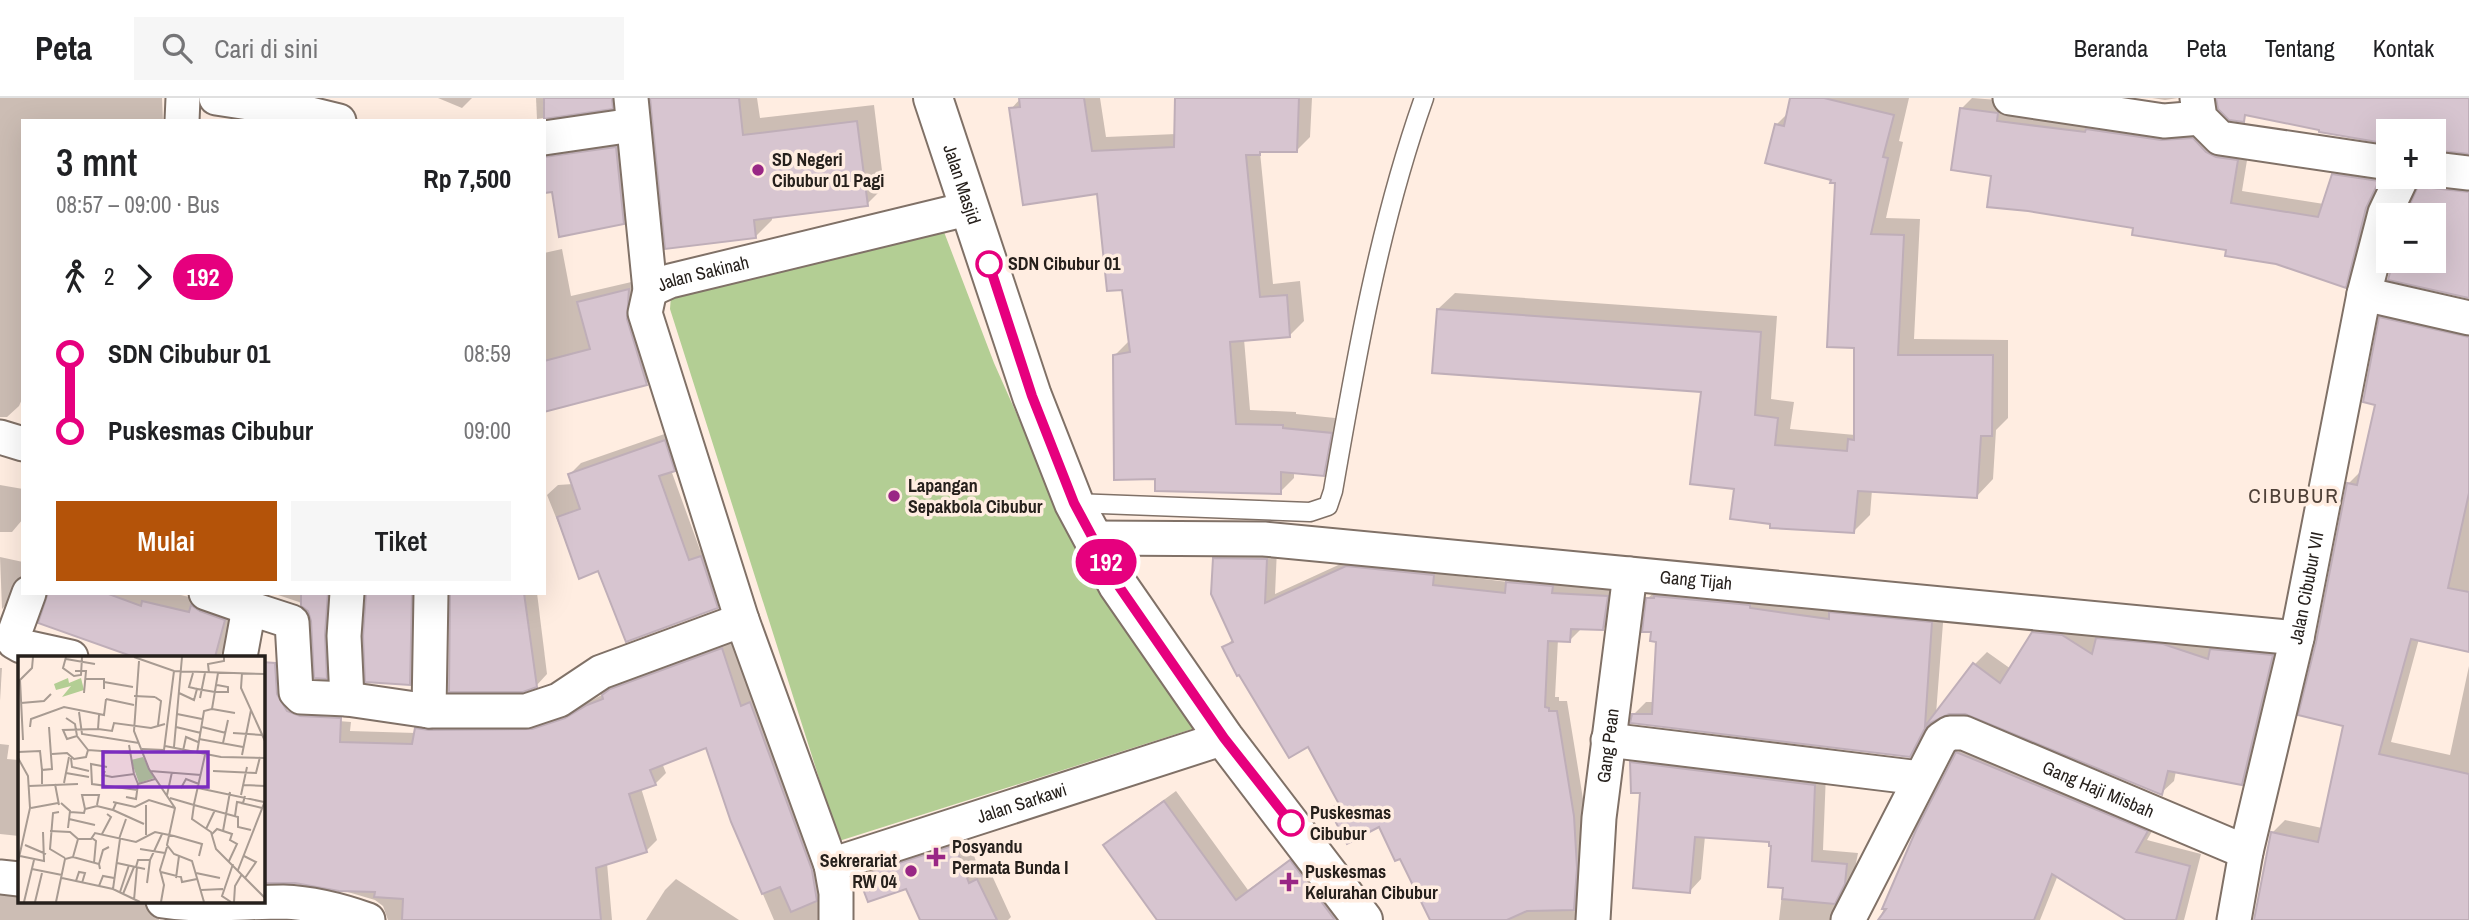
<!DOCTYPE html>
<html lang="id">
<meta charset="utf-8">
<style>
:root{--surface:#fff;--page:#f6f6f6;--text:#202124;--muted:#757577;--line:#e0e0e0;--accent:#b45309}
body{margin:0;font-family:"Archivo Narrow",sans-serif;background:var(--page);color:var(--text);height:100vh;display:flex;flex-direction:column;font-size:26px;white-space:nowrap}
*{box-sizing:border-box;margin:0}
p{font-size:23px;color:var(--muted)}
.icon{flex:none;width:38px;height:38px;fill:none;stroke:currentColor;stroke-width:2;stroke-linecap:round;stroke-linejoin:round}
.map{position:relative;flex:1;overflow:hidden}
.details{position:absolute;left:21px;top:21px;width:525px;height:476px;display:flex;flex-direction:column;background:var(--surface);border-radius:0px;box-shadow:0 7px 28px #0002}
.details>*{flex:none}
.badge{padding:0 14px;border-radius:23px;font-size:24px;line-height:46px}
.controls{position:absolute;left:2376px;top:21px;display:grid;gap:14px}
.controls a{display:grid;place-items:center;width:70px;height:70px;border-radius:0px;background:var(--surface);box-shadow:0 7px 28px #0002;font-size:35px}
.map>.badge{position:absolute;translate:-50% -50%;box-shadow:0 0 0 4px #fff}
.legs{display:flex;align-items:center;gap:10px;height:77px;padding:0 35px;font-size:23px}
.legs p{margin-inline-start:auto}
.head{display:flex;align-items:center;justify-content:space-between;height:119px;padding:0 35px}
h1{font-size:38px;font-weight:600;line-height:52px}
.button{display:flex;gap:14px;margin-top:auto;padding:14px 35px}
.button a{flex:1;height:80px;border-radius:0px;background:var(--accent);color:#fff;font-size:28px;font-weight:600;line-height:80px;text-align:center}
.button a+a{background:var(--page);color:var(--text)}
ul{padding:0 35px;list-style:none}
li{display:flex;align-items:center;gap:24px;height:77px;font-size:26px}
li i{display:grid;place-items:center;width:10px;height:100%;margin:0 9px;background:currentColor}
li i::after{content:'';width:18px;height:18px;margin:-9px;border:5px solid;border-radius:50%;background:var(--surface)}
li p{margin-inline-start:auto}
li:first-child i{background:linear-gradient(#0000 50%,currentColor 0)}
li:last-child i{background:linear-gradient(currentColor 50%,#0000 0)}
header{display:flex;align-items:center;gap:42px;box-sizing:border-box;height:98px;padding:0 35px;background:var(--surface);border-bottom:2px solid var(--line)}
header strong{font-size:33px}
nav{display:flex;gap:38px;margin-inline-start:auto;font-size:24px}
.search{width:490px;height:63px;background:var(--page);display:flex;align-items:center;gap:18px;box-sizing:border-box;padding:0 24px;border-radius:0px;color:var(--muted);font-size:26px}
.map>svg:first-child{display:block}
.green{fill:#b3ce94}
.shadow{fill:#0003}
.building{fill:#d7c5d0;stroke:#bfaeb8;stroke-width:2}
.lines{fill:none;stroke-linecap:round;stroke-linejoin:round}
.lane-casing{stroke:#807167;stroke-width:21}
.street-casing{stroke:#807167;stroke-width:37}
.secondary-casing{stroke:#807167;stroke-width:42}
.lane{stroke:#fff;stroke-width:18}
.street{stroke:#fff;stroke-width:33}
.secondary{stroke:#fff;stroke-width:38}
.line-1-casing{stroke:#fff;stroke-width:16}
.line-1{stroke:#e6007e;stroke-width:10}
.poi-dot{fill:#992785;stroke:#ffede1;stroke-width:2.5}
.stop-1-dot{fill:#fff;stroke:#e6007e;stroke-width:3.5}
.labels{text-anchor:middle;stroke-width:7;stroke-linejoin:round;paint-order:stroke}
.poi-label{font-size:18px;font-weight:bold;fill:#26201c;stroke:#ffede1;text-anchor:start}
.street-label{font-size:18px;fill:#26201c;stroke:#ffede1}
.stop-label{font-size:18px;font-weight:bold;fill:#26201c;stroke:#ffede1;text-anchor:start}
.quarter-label{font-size:21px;letter-spacing:2px;fill:#4f4138;stroke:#ffede1}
.inset-road{fill:none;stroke:#a89b92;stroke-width:2}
.view{fill:#7b2cbf;fill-opacity:0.15;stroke:#7b2cbf;stroke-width:3.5}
.inset-edge{fill:none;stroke:#26201c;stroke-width:3.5}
</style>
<header>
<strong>Peta</strong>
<div class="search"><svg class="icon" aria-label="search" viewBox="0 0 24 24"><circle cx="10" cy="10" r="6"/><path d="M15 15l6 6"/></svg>Cari di sini</div>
<nav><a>Beranda</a><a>Peta</a><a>Tentang</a><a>Kontak</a></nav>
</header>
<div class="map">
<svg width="2469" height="822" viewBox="0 0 2469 822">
<rect width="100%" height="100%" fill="#ffede1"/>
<path class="green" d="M941 126 994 265 1030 346 1208 626 839 743 670 211 671 198Z"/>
<g class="shadow">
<path d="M0 0H162L163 23H23V299L19 308 7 319H0Z"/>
<path d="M438 0H472L462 10Z"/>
<path d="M536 0H621L612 9 537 21Z"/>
<path d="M652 0H757L760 20 874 7 884 89 867 106 772 118V122L755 139Z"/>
<path d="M1021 0H1100L1106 39 1176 36 1177 0H1312L1310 39 1296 53 1260 54 1273 186 1300 183 1304 223 1290 237 1244 241 1250 312 1296 314V316L1345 321 1338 362 1323 376 1294 373V380L1280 394 1157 379 1115 257 1129 243 1124 190 1099 94 1011 11Z"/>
<path d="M1792 0H1909L1899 43 1903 44 1886 120 1920 121 1914 241 2008 242V320L1996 332 1993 381 1977 398 1872 392 1870 417 1854 433 1736 389 1703 292 1438 211 1455 195 1777 218 1771 301 1794 304 1790 331 1855 337 1856 249 1837 84 1776 27 1789 14Z"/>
<path d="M1972 0 2011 3 2174 30 2249 50 2242 93 2324 106 2334 77 2346 65 2389 71 2357 176 2345 188 2228 151 2135 128 1993 76 1962 10Z"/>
<path d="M2152 0H2178L2165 2Z"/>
<path d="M626 40 633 114 623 124 570 56 579 47Z"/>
<path d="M2427 79 2469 81V199L2390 180 2394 163H2434V117H2407L2422 85Z"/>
<path d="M562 151 571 198 640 182 658 274 647 285 544 312V155Z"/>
<path d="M2393 207 2469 225V552L2419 541 2391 644 2450 657 2469 568V822L2272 735 2285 722 2322 730 2345 627 2318 544 2348 386 2361 373 2377 305 2381 220Z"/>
<path d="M676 332 685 360 671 372 700 452 712 448 728 498 717 509 599 471 580 479 547 397 558 387 573 386 570 376 581 365Z"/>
<path d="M0 387 23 391V421L12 434H0Z"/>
<path d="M1226 450 1277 451 1275 496 1358 458 1444 466 1443 476 1508 484 1518 473 1618 488 1614 520 1603 531H1581L1570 542 1558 541 1555 599H1559V603H1567L1584 707 1588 822H1442L1379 727 1331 712 1339 703 1308 647 1224 550 1233 541 1215 461Z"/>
<path d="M0 459 23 464V475L13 500 2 511Z"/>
<path d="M1661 488 1944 512 1936 616 1975 566 1987 554 2011 571 2034 535 2046 522 2075 525 2099 540 2110 528 2284 545 2254 673 2242 685 2176 673 2174 683 2161 695 1965 614H1949L1934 621 1922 645 1909 658 1633 617 1646 604H1655L1658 542 1648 500Z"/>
<path d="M49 495H172L237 510 225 552 218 559H196L184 556 183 559H139L41 524Z"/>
<path d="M272 495H337V568L326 579 308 511 299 504Z"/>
<path d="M422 495 421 574 410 585 368 496Z"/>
<path d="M452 495H537L547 576 536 588Z"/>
<path d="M733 540 752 598 761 594 823 760 828 822H774L732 724 707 648 662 665 666 675 655 686 641 690 657 742 646 753 607 765 612 822H388L383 808 375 802 341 792 284 783 262 617 351 624 350 633 416 635V631L427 620 544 621 578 610 607 594 615 586Z"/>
<path d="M0 570H2L0 603Z"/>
<path d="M1970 643 2159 721 2147 742 2201 756 2184 822H2129L2058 777 2040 822H1879L1912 746 1957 655Z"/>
<path d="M0 646 9 647 7 661 19 662V738L0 736Z"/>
<path d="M1644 653 1826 675 1823 752 1858 755 1845 822H1779L1783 788 1771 743 1705 738 1701 781 1690 793 1642 693 1632 665Z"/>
<path d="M1176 693 1248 792 1303 752 1356 822H1159L1105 747 1117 736Z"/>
<path d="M967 737 980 775 989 771 1011 819 1008 822H922L907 789 860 779 872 768Z"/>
<path d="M676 781 739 822H646L665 792Z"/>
<path d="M0 789 19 793V803H158L159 822H0Z"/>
<path d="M242 815 343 822H235Z"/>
</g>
<g class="building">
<path d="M544 0H612L613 11 544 21Z"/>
<path d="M650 0H739L743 37 857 23 868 108 754 122 756 140 665 151Z"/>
<path d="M1019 0H1084L1092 53 1174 49 1175 0H1299L1297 54H1260V57H1246L1260 199 1287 197 1290 239 1230 244 1236 326 1283 327V330L1332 335 1324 378 1281 374V396L1155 393V381L1114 382 1113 257 1130 254 1122 192 1107 193 1097 96 1023 107 1009 10 1020 9Z"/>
<path d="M1790 0H1824L1894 17 1883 59 1888 60 1871 136 1904 137 1898 257H1993L1992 338H1981L1977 400 1858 393 1854 435 1770 430V426L1730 421 1734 391 1690 386 1701 294 1432 275 1437 211 1761 234 1755 317 1778 320 1775 347 1847 353 1848 341 1854 342V250L1827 249 1835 85H1830L1831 82 1765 65 1775 26 1784 28Z"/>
<path d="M2216 0H2469V56L2434 52V33H2389V46L2319 34V32L2245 17 2244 24 2229 22 2218 11Z"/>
<path d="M1960 10 1998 15 1997 23 2085 34 2086 31 2161 42 2193 40 2206 54 2216 59 2238 62 2231 105 2318 119 2332 76 2379 83 2366 110 2346 190 2276 166 2225 158 2226 152 2132 137 2133 130 2028 113 1987 109 1991 78 1951 72Z"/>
<path d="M616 49 624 126 559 139 552 94 544 95V59Z"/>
<path d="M2420 84 2432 90 2469 94V200L2388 182 2393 163H2434V117H2405Z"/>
<path d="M629 191 627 221 647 287 544 314V263L590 251 577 204Z"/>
<path d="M2379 219 2469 239V395L2448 490 2469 494V554L2411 541 2379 656 2469 676V822H2254L2271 734 2318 744 2343 628 2298 617 2316 544 2347 385 2357 387 2375 307 2363 304Z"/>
<path d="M665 342 675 373 659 378 689 462 701 458 718 510 626 544 598 473 579 481 557 419 580 411 568 376Z"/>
<path d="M1213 460 1267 461 1265 505 1346 468 1434 477 1433 487 1505 495 1506 484 1553 488 1552 495 1608 498 1603 532 1571 531 1570 544 1548 543 1545 609 1549 610V613H1557L1574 718 1577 770 1574 812 1527 813 1507 822H1430L1400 761 1395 763 1379 729 1347 746 1329 711 1339 706 1308 649 1289 660 1239 577 1237 578 1222 549 1233 544 1211 496Z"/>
<path d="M48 495H106L141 508 142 503 189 514 191 507 200 513 225 522 215 559H134L38 525Z"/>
<path d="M301 495H328L325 537 327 581 314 580 311 523 308 513 301 508Z"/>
<path d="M366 495H412L410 587 365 584 363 538Z"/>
<path d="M450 495H524L537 589 523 594H449Z"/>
<path d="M1654 498 1750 507V510L1829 521V514L1932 524 1925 628 1973 565 2000 585 2032 534 2062 537 2092 556 2096 540 2163 546 2208 561 2210 551 2273 557 2242 687 2168 673 2162 697 1965 616H1949L1930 625 1924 632 1910 659 1630 625 1632 616H1652L1656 544 1650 543 1651 534H1642L1646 500H1654Z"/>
<path d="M722 550 741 608 750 604 812 772 817 803 791 814 780 789 762 796 731 724 706 650 650 672 656 687 629 696 647 754 596 770 601 822H402L403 801 374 799 375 794 339 793 295 785H262V564L275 565 277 596 287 613 300 618 341 620 340 644 412 646 415 630 429 632 532 631 565 620 587 607 603 601 602 597 610 591Z"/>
<path d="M1956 654 2148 733 2136 754 2190 768 2176 822H2126L2052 776 2034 822H1878L1886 811H1882L1916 732Z"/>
<path d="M1630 664 1815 687 1812 763 1847 766 1845 786 1835 806 1782 801 1783 790 1768 789 1771 748H1769V744L1695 739 1690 795 1633 790 1640 695H1631Z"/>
<path d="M1164 703 1236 802 1290 762 1335 822H1157L1103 747Z"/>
<path d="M955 747 969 785 977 781 997 822H920L906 791 868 804 858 778Z"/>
</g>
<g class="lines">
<g class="lane-casing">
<path id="lane" d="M1074 405 1310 414 1328 408 1333 393C1356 260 1379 127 1424 0"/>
</g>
<g class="street-casing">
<g id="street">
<path d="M216 0 294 12 339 23"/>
<path d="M631 0 650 192 645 215 742 522"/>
<path d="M2010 0 2164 23 2200 20"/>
<path d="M2197 0 2200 20 2220 40 2389 65"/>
<path d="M182 23 183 0"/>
<path d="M544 40 633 27"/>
<path d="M2434 71 2469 75"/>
<path id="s1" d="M650 192 670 183 971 110"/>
<path d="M2364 196 2469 220"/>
<path d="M0 339 23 346"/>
<path id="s2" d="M1092 440 1264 441 2297 540"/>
<path d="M29 495 13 539 14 544 21 548 71 559"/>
<path d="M206 495 249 510"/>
<path d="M347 495 344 538 347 601"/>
<path d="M240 559 249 510 292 524 296 594 301 599 347 601 429 613H526L559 602 601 574 742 522 831 767"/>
<path d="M429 613 431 495"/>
<path d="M1608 642 1920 680"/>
<path d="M0 779 19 781"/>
<path d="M163 803C204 809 242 804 283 804 312 805 340 812 368 822"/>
<path id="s3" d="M836 822V795L831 767 1224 640"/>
<path id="s4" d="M1593 822 1599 720 1630 476"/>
<path id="s5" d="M1848 822 1941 641 1950 635H1964L2246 754"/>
<path id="s6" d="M2234 822 2246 754 2297 540 2364 196 2385 115 2402 79"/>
</g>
</g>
<g class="secondary-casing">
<g id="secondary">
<path id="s7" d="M933 0 1032 298 1074 405 1118 487 1224 640 1363 822"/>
</g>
</g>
<use href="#lane" class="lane"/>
<use href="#street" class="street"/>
<use href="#secondary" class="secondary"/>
</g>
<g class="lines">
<g class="line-1-casing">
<path id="line-1" d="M989 166 1032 298 1074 405 1118 487 1224 640 1291 725"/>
</g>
<use href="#line-1" class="line-1"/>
</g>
<g class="poi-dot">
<circle cx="758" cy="72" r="7"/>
<circle cx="894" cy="398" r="7"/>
<path d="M932.5 748.5h7v7h7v7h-7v7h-7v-7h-7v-7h7z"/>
<circle cx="911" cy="773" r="7"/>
<path d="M1285.5 773.5h7v7h7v7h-7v7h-7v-7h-7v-7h7z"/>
</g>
<g class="stop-1-dot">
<circle cx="989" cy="166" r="12"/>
<circle cx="1291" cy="725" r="12"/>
</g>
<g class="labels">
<g class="poi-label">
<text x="772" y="68">SD Negeri<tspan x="772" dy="21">Cibubur 01 Pagi</tspan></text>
<text x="908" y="394">Lapangan<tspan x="908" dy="21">Sepakbola Cibubur</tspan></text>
<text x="952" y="755">Posyandu<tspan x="952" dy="21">Permata Bunda I</tspan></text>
<text x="897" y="769" text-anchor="end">Sekrerariat<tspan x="897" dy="21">RW 04</tspan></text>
<text x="1305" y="780">Puskesmas<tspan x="1305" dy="21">Kelurahan Cibubur</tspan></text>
</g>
<g class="street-label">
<text dy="6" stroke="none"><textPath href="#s7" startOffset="91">Jalan Masjid</textPath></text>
<text dy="6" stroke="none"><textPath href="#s1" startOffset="56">Jalan Sakinah</textPath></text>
<text dy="6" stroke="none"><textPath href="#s2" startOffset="606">Gang Tijah</textPath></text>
<text dy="6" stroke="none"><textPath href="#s6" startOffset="340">Jalan Cibubur VII</textPath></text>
<text dy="6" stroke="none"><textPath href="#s4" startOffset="175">Gang Pean</textPath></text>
<text dy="6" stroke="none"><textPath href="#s5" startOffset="374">Gang Haji Misbah</textPath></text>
<text dy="6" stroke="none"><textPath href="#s3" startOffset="256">Jalan Sarkawi</textPath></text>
</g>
<g class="stop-label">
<text x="1008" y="172">SDN Cibubur 01</text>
<text x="1310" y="721">Puskesmas<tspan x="1310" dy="21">Cibubur</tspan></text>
</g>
<g class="quarter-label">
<text x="2294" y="405">CIBUBUR</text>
</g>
</g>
<g transform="translate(18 558)">
<rect width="247" height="247" fill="#ffede1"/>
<path d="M50 22 51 27 63 22 66 34 44 41 53 30 38 34 36 28ZM125 101 136 122 121 127 113 104Z" fill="#b3ce94"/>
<path class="inset-road" d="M48 1 45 12 56 20 63 19 64 1M116 1 156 15 247 18M48 3 77 8M121 5 116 75 131 113 157 152 149 189 156 198 174 205 186 246M57 15H68L66 37M175 17 171 31 179 33M191 17 190 8 206 5V1M224 17 223 32 247 85M68 23H86V33M86 26 115 31M197 36H210V31L199 29M161 37 176 44 179 33 197 36M116 40 137 41M137 41 143 45 140 69M182 42 187 17M88 43 116 49M3 47 26 45 33 38M194 53 217 57M61 56 64 78 121 87M159 58 184 63M48 62 57 68 59 80 70 94M12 71 13 63 46 51 86 59 88 43M158 71 183 77M184 71 208 77M80 73 94 75 96 67 133 72 147 68M215 77 244 79M59 80 49 83 45 74 80 73 81 59M181 83 225 91M5 84 2 24 14 12 15 1M205 87 210 64M111 89 116 118M147 90 203 101 247 102M156 91 164 1M124 93 146 94 156 15M165 95 168 81 180 86M0 96 22 95 24 114M179 97 186 55 194 53 200 17M34 98 49 97 56 103 68 101 70 94 112 97M224 99 233 54M0 102 10 120 12 152 0 206M53 102 54 111 71 115M89 111 73 108 74 128 120 134M87 115 85 119 94 121 116 118 120 128M132 115 183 119M195 115 238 117 242 101M48 117 71 121M46 127 51 101M24 128V114L34 113 31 71M37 128 41 149M226 129 247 130M11 130 60 128M163 132 168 123 181 128M180 132 246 146M149 139 154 116M223 139 229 111M108 141 118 143 120 128 137 123M152 142 176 149 174 163 193 176 198 193 247 242M95 146 117 151 131 144 157 152M43 147 52 155 50 172M223 147 244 152M176 148 187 99M128 149V179M176 149 220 161V171L233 174M13 152 40 147M67 153 64 139H81L79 149M95 154 126 168M41 156 35 157 32 193 47 202M52 156 66 157 67 153 79 150 95 154 98 147M217 160 219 146 225 147 227 140M51 163 77 169M188 173 197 154M32 175 52 176 60 183M205 175 212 136M84 178 93 161 89 158M194 178 199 173 214 178 212 184 219 188 211 205M74 182 78 185 76 207M101 183 108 163M7 189 28 198M122 193 147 197M2 200 26 205 25 176M226 200 238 206 227 222M55 201 81 208 82 213M99 207 127 213M81 208 85 194 91 191M118 211 120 204H132L144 178M14 213 44 219M220 214 247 145M143 216 163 221 164 226 179 223M178 217 202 222M44 222 95 233 122 246M158 222 161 200M58 225 61 216 67 217 64 227M129 227 132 204M81 230 85 220 96 222M95 233 102 183M183 234 205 233M102 236 111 209M105 238 116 211M116 244 119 211M6 246 16 204M17 246 24 217M38 246 47 203 55 201 60 183H73L77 177 118 186 137 176 156 180 184 188 181 200M143 246 146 229 142 214 149 191M213 246 204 240 215 208M216 246 217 230 224 218"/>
<path class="view" d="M85 96H190V131H85Z"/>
<rect width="247" height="247" class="inset-edge"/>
</g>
</svg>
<div class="controls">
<a>+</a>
<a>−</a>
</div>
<b class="badge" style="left:1106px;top:464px;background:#e6007e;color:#fff">192</b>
<section class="details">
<div class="head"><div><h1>3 mnt</h1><p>08:57 – 09:00 · Bus</p></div><b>Rp 7,500</b></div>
<div class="legs"><svg class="icon" aria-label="walk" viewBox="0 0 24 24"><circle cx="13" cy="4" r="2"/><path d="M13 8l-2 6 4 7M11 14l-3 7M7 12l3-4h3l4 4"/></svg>2<svg class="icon" aria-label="forward" viewBox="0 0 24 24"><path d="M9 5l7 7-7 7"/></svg><b class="badge" style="background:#e6007e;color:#fff">192</b></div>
<ul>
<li><i style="color:#e6007e"></i><b>SDN Cibubur 01</b><p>08:59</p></li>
<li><i style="color:#e6007e"></i><b>Puskesmas Cibubur</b><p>09:00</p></li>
</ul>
<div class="button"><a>Mulai</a><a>Tiket</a></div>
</section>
</div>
